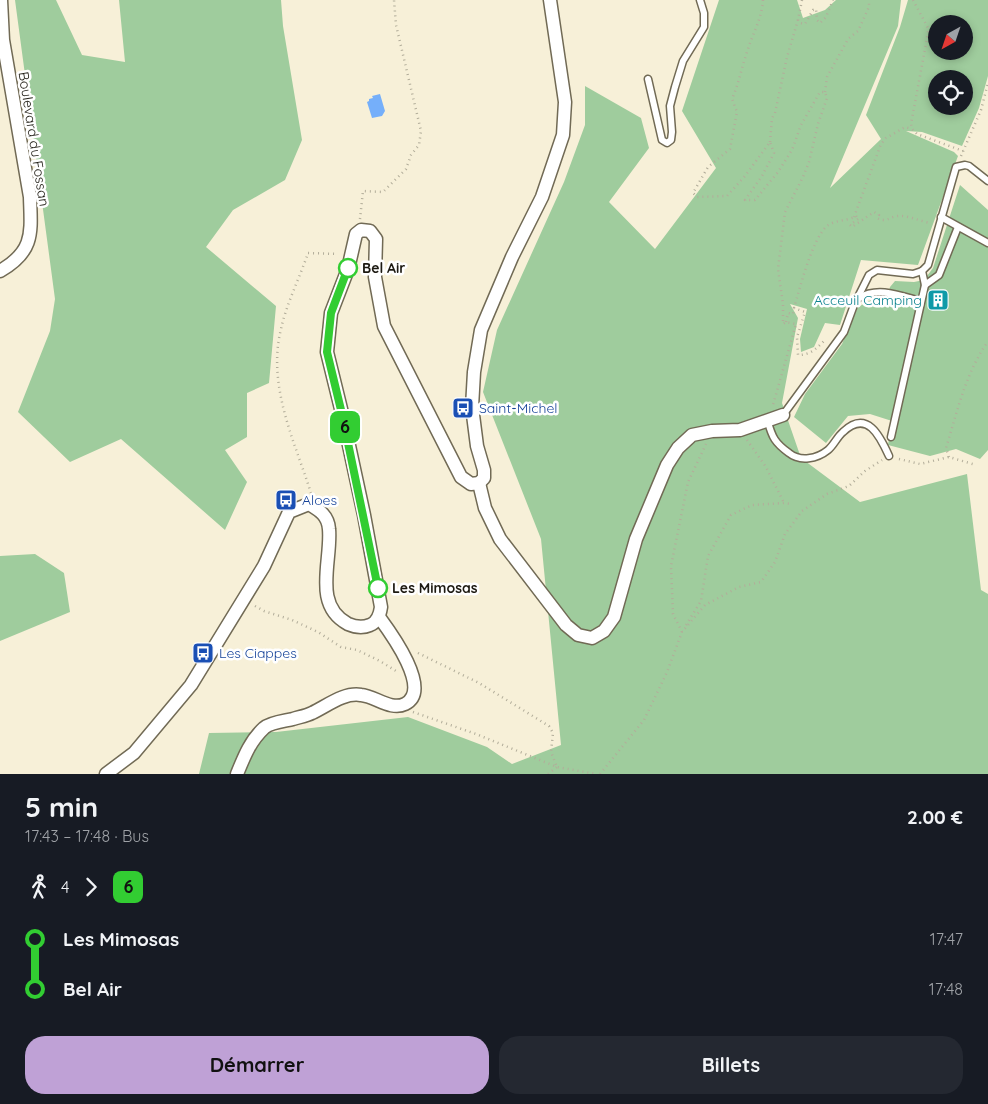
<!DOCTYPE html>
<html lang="fr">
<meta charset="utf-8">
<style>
:root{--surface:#171b24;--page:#242831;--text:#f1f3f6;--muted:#9ea1a6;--accent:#bfa1d6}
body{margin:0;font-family:Quicksand,sans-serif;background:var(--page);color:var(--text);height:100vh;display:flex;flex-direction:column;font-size:19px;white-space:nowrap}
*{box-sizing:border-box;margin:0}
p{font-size:16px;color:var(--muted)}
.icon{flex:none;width:28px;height:28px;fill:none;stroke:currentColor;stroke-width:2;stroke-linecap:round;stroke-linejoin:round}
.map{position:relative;height:774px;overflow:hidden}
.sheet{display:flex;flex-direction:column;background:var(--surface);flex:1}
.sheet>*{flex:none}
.badge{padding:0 10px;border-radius:8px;font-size:18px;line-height:32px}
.needle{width:32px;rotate:220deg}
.tools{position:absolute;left:928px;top:15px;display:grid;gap:10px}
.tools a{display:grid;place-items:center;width:45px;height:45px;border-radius:50%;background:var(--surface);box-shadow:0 2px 8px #0003;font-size:25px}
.map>.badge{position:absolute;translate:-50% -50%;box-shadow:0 0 0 2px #fff}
.legs{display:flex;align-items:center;gap:8px;height:55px;padding:0 25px;font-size:16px}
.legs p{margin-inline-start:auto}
.summary{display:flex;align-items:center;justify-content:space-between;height:85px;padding:0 25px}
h1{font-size:28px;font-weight:800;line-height:38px}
.cta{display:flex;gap:10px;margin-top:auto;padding:10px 25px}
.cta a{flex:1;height:58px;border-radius:20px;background:var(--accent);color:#111;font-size:20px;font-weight:800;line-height:58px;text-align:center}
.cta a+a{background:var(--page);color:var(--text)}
ul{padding:0 25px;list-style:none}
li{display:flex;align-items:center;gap:18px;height:50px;font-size:19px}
li i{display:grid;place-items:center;width:8px;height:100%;margin:0 6px;background:currentColor}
li i::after{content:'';width:12px;height:12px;margin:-6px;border:4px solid;border-radius:50%;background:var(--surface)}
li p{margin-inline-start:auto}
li:first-child i{background:linear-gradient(#0000 50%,currentColor 0)}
li:last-child i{background:linear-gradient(currentColor 50%,#0000 0)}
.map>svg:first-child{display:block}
.green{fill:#9fcc9d;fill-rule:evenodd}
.water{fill:#75affa}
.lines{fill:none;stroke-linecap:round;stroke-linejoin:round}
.lane-casing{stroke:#716a55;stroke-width:9}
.street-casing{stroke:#716a55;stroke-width:15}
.path{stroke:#b2ad9a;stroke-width:2.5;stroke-dasharray:1 4;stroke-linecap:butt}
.lane{stroke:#fff;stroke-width:6}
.street{stroke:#fff;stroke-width:12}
.line-1-casing{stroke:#fff;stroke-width:11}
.line-1{stroke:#32cd32;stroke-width:8}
.stop-1-dot{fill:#fff;stroke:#32cd32;stroke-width:2.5}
.labels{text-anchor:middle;stroke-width:5;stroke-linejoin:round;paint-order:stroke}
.street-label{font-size:14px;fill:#1d1a12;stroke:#fff}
.stop-label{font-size:14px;font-weight:bold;fill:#1d1a12;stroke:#fff;text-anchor:start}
.culture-label{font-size:14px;fill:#0d838f;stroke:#fff;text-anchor:end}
.transit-label{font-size:14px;fill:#164399;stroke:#fff;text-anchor:start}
</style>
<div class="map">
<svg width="988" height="774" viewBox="0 0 988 774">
<rect width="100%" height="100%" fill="#f7f0d8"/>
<g class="green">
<path d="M15 0H56L82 55 125 62 119 0H281L283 26 302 140 285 180 233 210 206 247 276 306 269 383 247 393V437L225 450 247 482 225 530 121 439 70 462 18 412 50 331 55 299Z"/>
<path d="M719 0H797L803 18 825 10 836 0H901L898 26 830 188 881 139 866 115 900 27 908 0H988V76L979 108 962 146 922 132 906 131 954 152 958 156 918 265 861 260 840 325 825 323 814 347 801 352 800 339 807 309 790 304 798 318 782 403 801 458 860 502 967 474 981 590 988 594V774H199L209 733 276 732 408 717 487 747 512 764 561 745 541 539 483 392 497 330 564 182 585 125V86L641 118 649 148 609 202 655 249 716 168 682 111ZM936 24H964V51H936ZM936 79H964V106H936Z"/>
<path d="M960 185 988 210V450L980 459 956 449 930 456 888 445 892 421 870 414 848 416 826 443 794 417 805 394 842 344 858 307 871 300 886 301 890 287 895 281 914 282 924 280 933 268Z"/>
<path d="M35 554 64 573 70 612 0 641V556Z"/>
</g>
<path class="water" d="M380 94 385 111 382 116 372 118 367 102 369 101V99L373 98 372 96Z"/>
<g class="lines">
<g class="lane-casing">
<g id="lane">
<path d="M648 79 662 140 667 143 671 140 672 132 670 106 675 87 683 61 704 27V13L700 0"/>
<path d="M941 217 988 243"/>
<path d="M925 285 939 275 958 227"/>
<path d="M859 298C878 286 901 296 920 301"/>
<path d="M783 415 844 332 854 305 869 275 877 270 913 274 922 271 928 265 956 167 965 165 969 166 988 181"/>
<path d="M768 422C772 437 775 443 789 453 800 462 817 459 828 450 834 445 837 437 843 432 867 409 880 436 889 456"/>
<path d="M891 437 925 285 922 271"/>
</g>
</g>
<g class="street-casing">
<g id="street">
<path d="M0 271C35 251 31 232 30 197L3 40 1 0"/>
<path d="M479 483 485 508 500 539 566 625 578 635 592 638 604 631 614 617 636 539 667 465 678 448 692 435 712 431 740 430 783 415"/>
<path d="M106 774 134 753 191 685 264 566 289 512 309 504C319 510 328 515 329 529 332 561 312 605 348 624 355 627 363 628 370 625 378 622 380 614 381 607L364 515 342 413 327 352 331 313 348 269 356 234 361 230 370 231 376 239 375 277 384 326 461 477 471 484 479 483 484 478V470L477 446 472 407 474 372 481 330 512 257 542 197 563 135 565 102 550 0"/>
<path d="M237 774C244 757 250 741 264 728 271 722 285 721 293 719 299 717 306 716 312 713 327 706 344 692 361 695 375 696 391 711 405 704 433 690 390 632 379 617"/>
</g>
</g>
<g class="path">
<path d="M763 0C762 18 753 33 748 49 742 66 739 83 732 99L737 112 730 149 708 167 693 193 697 197 727 196 745 176 770 142 774 153 762 176 745 200H755L778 172 792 150 801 125 820 92H825L827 98 818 124 809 162 803 177 785 212 778 269 783 304V324L786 322 796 324 773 405"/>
<path d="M802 0 798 20 800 23 805 24 813 10 816 9 817 20 820 23 826 17 833 0"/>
<path d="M913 0 928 28V33L911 124 912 129 917 134 963 151"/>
<path d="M825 92 827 77 848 39 858 31 869 7V0"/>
<path d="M770 142 772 118 775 113 787 57 798 20"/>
<path d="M961 156 981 110 988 83"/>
<path d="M854 217 881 144 886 138 905 127 912 129"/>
<path d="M360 219 363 191 383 192 406 169 411 155 419 145 421 131 396 25 394 0"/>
<path d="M858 219 850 225 852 227 874 212 879 215 877 218C886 223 889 217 897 216 907 215 920 221 930 223"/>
<path d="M794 308C800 288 812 239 827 226 834 220 848 221 856 216L858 219"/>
<path d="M786 322 788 313 793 314 794 308 805 312 797 337 798 355C810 355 816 349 824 341"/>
<path d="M747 440 766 467 784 503"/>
<path d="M949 457 946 448C958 409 965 375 988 341"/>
<path d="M899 459 920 464 949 457 976 465"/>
<path d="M311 493C294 440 267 385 281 329 286 305 300 277 308 253L338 254"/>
<path d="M255 606 264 611 292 620 318 632 341 647 357 650 380 661 396 671"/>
<path d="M686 625 701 601 708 556 731 515 752 505 784 503 791 504"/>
<path d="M682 632 673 614 671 566 688 482 706 444"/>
<path d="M418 653 479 683 549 726 553 733 551 752 557 767"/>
<path d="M413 712 476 734 557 767 596 774"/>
<path d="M548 774 557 767"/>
<path d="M600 774 644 720 667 672 682 632 705 605 739 587 761 582 775 562 785 534 802 511 827 494 849 486 865 471 882 460"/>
</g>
<use href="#lane" class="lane"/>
<use href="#street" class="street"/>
</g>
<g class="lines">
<g class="line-1-casing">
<path id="line-1" d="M348 268 331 313 327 352 342 414 378 588"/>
</g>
<use href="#line-1" class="line-1"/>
</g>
<defs>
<g id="building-square" transform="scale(1.125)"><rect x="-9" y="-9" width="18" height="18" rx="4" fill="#0f9aa8" stroke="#fff"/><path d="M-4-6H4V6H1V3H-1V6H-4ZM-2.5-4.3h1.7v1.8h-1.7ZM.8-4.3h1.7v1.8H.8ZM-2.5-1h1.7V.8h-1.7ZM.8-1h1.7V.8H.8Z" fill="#fff"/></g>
<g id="bus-square" transform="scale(1.125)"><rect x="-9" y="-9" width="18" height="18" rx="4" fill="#1a4fb4" stroke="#fff"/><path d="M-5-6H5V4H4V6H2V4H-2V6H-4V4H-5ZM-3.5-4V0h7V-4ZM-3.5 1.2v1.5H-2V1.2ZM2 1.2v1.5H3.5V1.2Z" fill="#fff"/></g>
</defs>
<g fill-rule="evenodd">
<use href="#building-square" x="938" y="300"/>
<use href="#bus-square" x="463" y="408"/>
<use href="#bus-square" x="286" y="500"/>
<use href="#bus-square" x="203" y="653"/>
</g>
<g class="stop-1-dot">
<circle cx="348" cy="268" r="9"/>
<circle cx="378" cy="588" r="9"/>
</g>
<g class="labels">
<g class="street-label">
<text transform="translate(34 139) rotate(81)" y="5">Boulevard du Fossan</text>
</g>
<g class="stop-label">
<text x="362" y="273">Bel Air</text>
<text x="392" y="593">Les Mimosas</text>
</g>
<g class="culture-label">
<text x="922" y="305">Acceuil Camping</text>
</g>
<g class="transit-label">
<text x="479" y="413">Saint-Michel</text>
<text x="302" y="505">Aloes</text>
<text x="219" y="658">Les Ciappes</text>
</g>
</g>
</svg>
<div class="tools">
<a><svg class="needle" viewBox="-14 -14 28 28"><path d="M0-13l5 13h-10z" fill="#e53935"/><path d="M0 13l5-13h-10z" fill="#9ea1a6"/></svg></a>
<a><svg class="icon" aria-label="locate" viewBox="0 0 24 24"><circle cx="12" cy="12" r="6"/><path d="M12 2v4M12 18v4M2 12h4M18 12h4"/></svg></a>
</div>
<b class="badge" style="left:345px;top:427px;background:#32cd32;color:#111">6</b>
</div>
<section class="sheet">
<div class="summary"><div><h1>5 min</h1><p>17:43 – 17:48 · Bus</p></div><b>2.00 €</b></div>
<div class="legs"><svg class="icon" aria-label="walk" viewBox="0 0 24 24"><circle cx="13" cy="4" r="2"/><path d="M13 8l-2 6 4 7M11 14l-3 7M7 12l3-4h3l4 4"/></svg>4<svg class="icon" aria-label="forward" viewBox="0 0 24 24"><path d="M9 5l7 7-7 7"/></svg><b class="badge" style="background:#32cd32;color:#111">6</b></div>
<ul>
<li><i style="color:#32cd32"></i><b>Les Mimosas</b><p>17:47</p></li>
<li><i style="color:#32cd32"></i><b>Bel Air</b><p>17:48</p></li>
</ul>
<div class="cta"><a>Démarrer</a><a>Billets</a></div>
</section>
